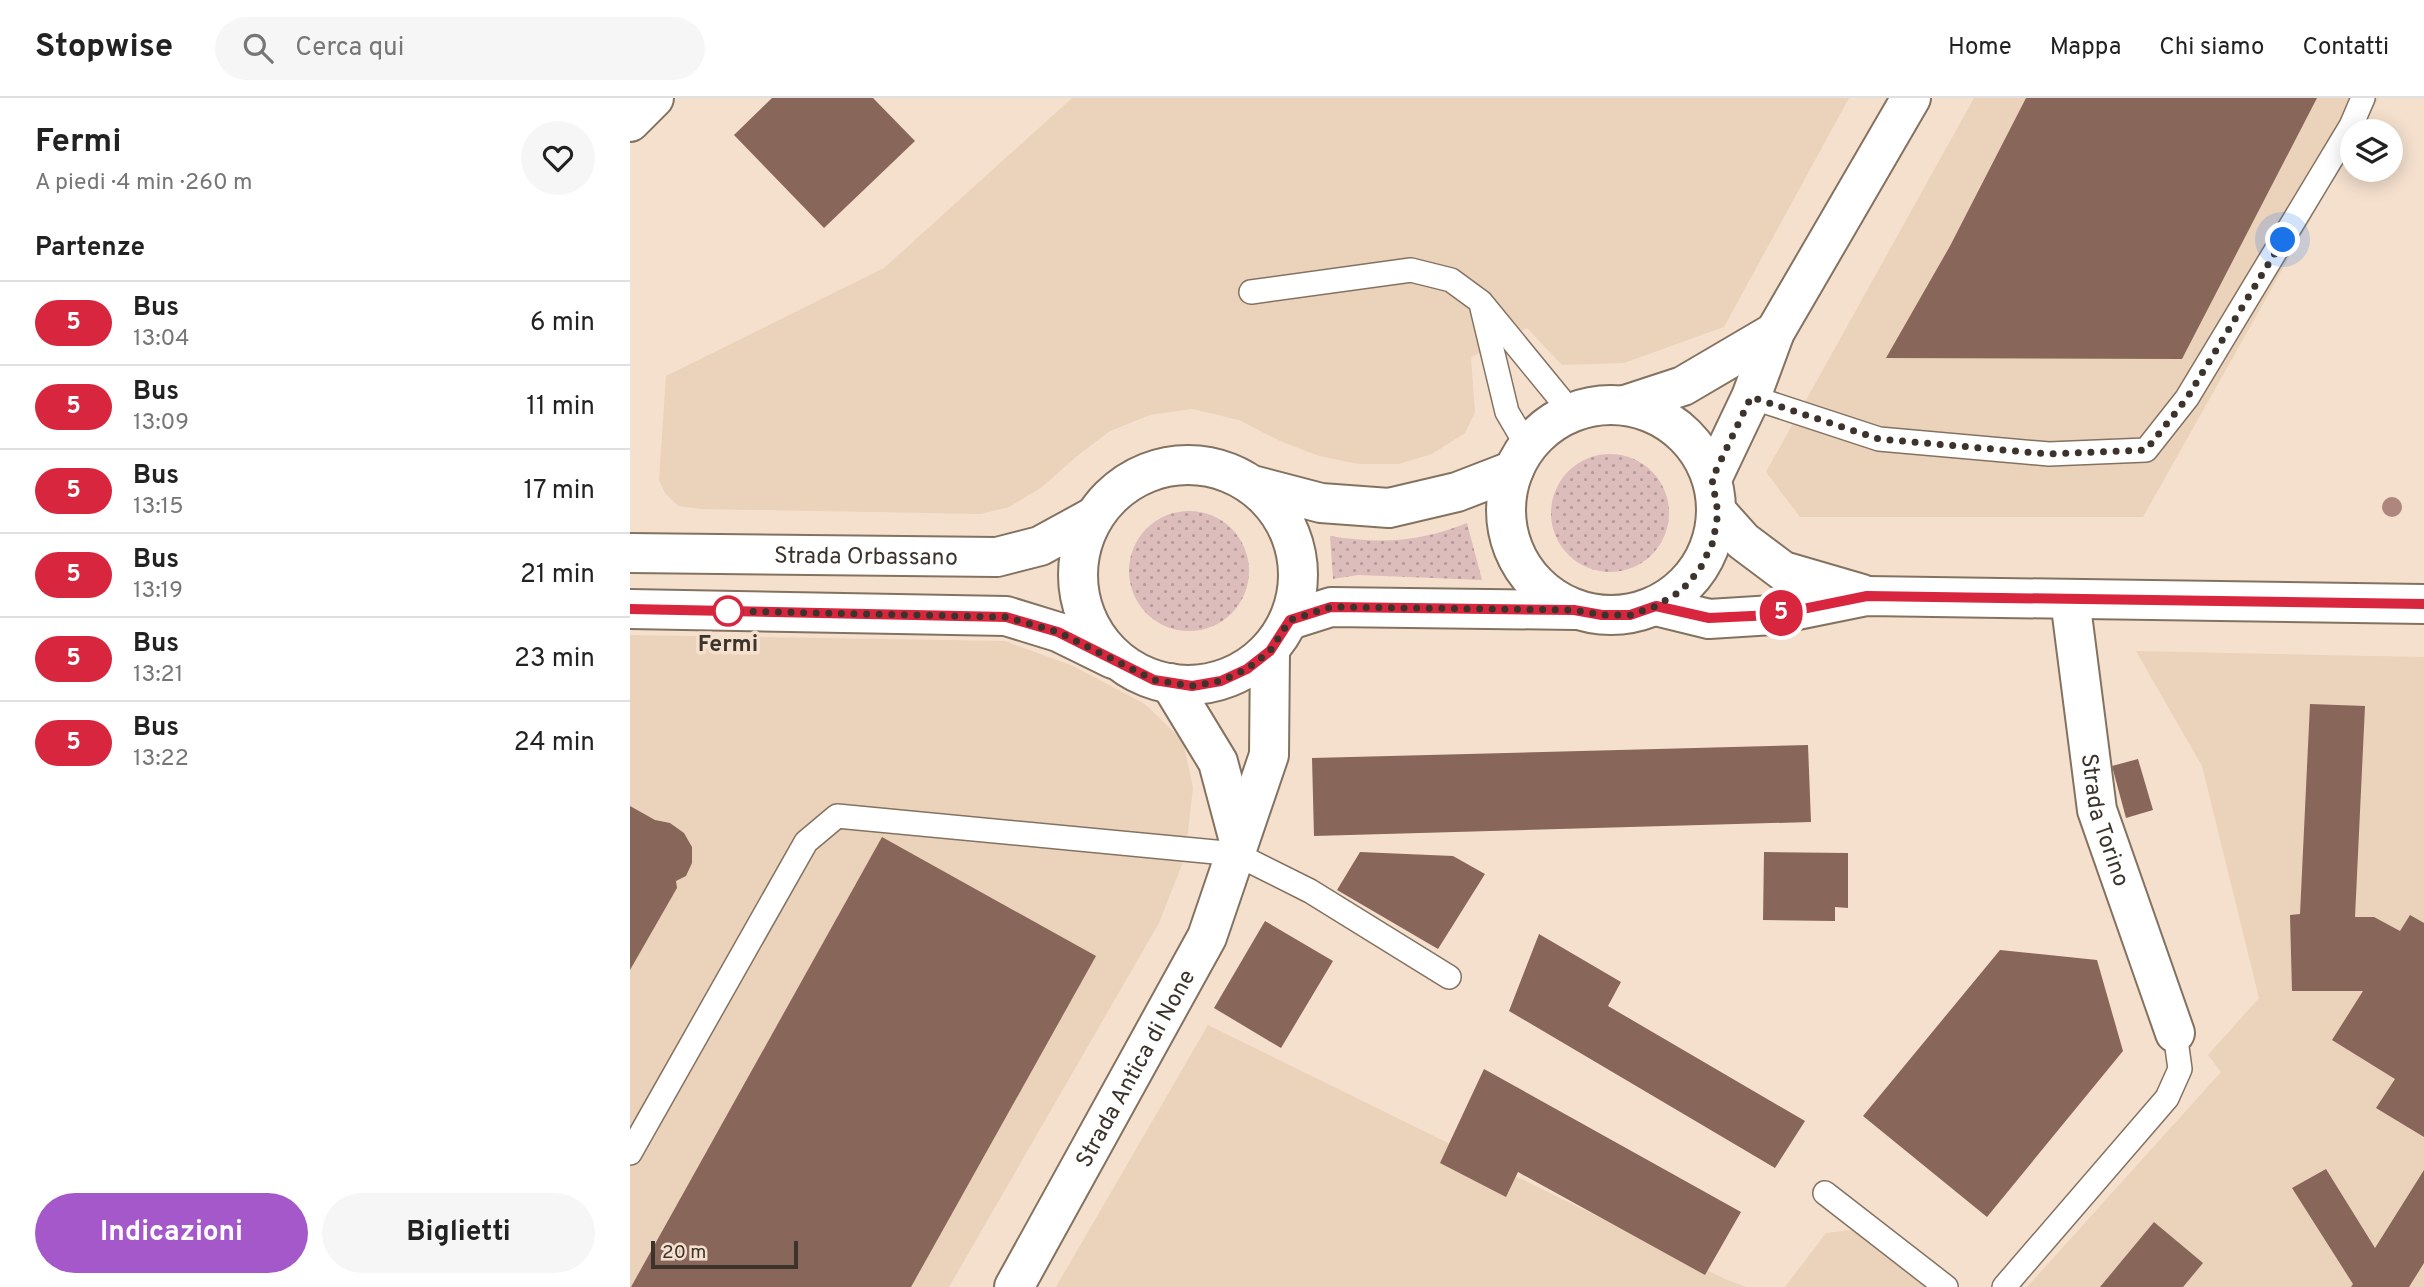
<!DOCTYPE html>
<html lang="it">
<meta charset="utf-8">
<style>
:root{--surface:#fff;--page:#f6f6f6;--text:#222;--muted:#767676;--line:#e0e0e0;--accent:#a458ca}
body{margin:0;font-family:Overpass,sans-serif;background:var(--page);color:var(--text);height:100vh;display:flex;flex-direction:column;font-size:26px;white-space:nowrap}
*{box-sizing:border-box;margin:0}
p{font-size:23px;color:var(--muted)}
.icon{flex:none;width:38px;height:38px;fill:none;stroke:currentColor;stroke-width:2;stroke-linecap:round;stroke-linejoin:round}
.map{position:relative;flex:1;overflow:hidden}
.panel{display:flex;flex-direction:column;background:var(--surface);width:630px}
.panel>*{flex:none}
.badge{padding:0 14px;border-radius:23px;font-size:24px;line-height:46px}
.tools{position:absolute;left:1710px;top:21px;display:grid;gap:14px}
.tools a{display:grid;place-items:center;width:63px;height:63px;border-radius:50%;background:var(--surface);box-shadow:0 4px 18px #0003;font-size:35px}
.scale{position:absolute;left:21px;bottom:18px;width:147px;box-sizing:border-box;padding-left:7px;border:4px solid #3b332c;border-top:0;font-size:19px;line-height:24px;white-space:nowrap;color:#3b332c;-webkit-text-stroke:5px #f5e0ce;paint-order:stroke}
.you{position:absolute;width:35px;height:35px;margin:-18px;border:5px solid #fff;border-radius:50%;background:#1a73e8;box-shadow:0 0 0 10px #1a73e833}
.map>.badge{position:absolute;translate:-50% -50%;box-shadow:0 0 0 4px #fff}
h2{padding:0 35px;font-size:26px;line-height:63px}
.round{display:grid;place-items:center;flex:none;width:74px;height:74px;border-radius:37px;background:var(--page)}
.headline{display:flex;align-items:center;justify-content:space-between;height:119px;padding:0 35px}
h1{font-size:33px;font-weight:700;line-height:52px}
.primary-button{display:flex;gap:14px;margin-top:auto;padding:14px 35px}
.primary-button a{flex:1;height:80px;border-radius:42px;background:var(--accent);color:#fff;font-size:28px;font-weight:700;line-height:80px;text-align:center}
.primary-button a+a{background:var(--page);color:var(--text)}
ul{padding:0;list-style:none}
li{display:flex;align-items:center;gap:21px;height:84px;padding:0 35px;border-top:2px solid var(--line)}
li div{flex:1}
li b{display:block;font-size:26px}
li em{font-style:normal}
li .badge{min-width:77px;font-weight:700;text-align:center}
header{display:flex;align-items:center;gap:42px;box-sizing:border-box;height:98px;padding:0 35px;background:var(--surface);border-bottom:2px solid var(--line)}
header strong{font-size:33px}
nav{display:flex;gap:38px;margin-inline-start:auto;font-size:24px}
.search{width:490px;height:63px;background:var(--page);display:flex;align-items:center;gap:18px;box-sizing:border-box;padding:0 24px;border-radius:38px;color:var(--muted);font-size:26px}
main{display:flex;flex:1;min-height:0}
.map>svg:first-child{display:block}
.built{fill:#ebd2bb}
.grass{fill:url(#grass-dots)}
.building{fill:#886659}
.lines{fill:none;stroke-linecap:round;stroke-linejoin:round}
.lane-casing{stroke:#847261;stroke-width:26}
.street-casing{stroke:#847261;stroke-width:42}
.primary-casing{stroke:#847261;stroke-width:42}
.lane{stroke:#fff;stroke-width:23}
.street{stroke:#fff;stroke-width:38}
.primary{stroke:#fff;stroke-width:38}
.tree{fill:#ae867e}
.line-casing{stroke:#fff;stroke-width:16}
.line{stroke:#d7263d;stroke-width:10}
.walk{stroke:#3b332c;stroke-width:7;stroke-dasharray:0 12.6}
.stop-dot{fill:#fff;stroke:#d7263d;stroke-width:3.5}
.labels{text-anchor:middle;stroke-width:7;stroke-linejoin:round;paint-order:stroke}
.street-label{font-size:23px;fill:#3b332c;stroke:#f5e0ce}
.stop-label{font-size:23px;font-weight:bold;fill:#3b332c;stroke:#f5e0ce}
</style>
<header>
<strong>Stopwise</strong>
<div class="search"><svg class="icon" aria-label="search" viewBox="0 0 24 24"><circle cx="10" cy="10" r="6"/><path d="M15 15l6 6"/></svg>Cerca qui</div>
<nav><a>Home</a><a>Mappa</a><a>Chi siamo</a><a>Contatti</a></nav>
</header>
<main>
<section class="panel">
<div class="headline"><div><h1>Fermi</h1><p>A piedi · 4 min · 260 m</p></div><a class="round"><svg class="icon" aria-label="heart" viewBox="0 0 24 24"><path d="M12 20l-8-8c-3-5 5-10 8-4 3-6 11-1 8 4z"/></svg></a></div>
<h2>Partenze</h2>
<ul>
<li><span class="badge" style="background:#d7263d;color:#fff">5</span><div><b>Bus</b><p>13:04</p></div><em>6 min</em></li>
<li><span class="badge" style="background:#d7263d;color:#fff">5</span><div><b>Bus</b><p>13:09</p></div><em>11 min</em></li>
<li><span class="badge" style="background:#d7263d;color:#fff">5</span><div><b>Bus</b><p>13:15</p></div><em>17 min</em></li>
<li><span class="badge" style="background:#d7263d;color:#fff">5</span><div><b>Bus</b><p>13:19</p></div><em>21 min</em></li>
<li><span class="badge" style="background:#d7263d;color:#fff">5</span><div><b>Bus</b><p>13:21</p></div><em>23 min</em></li>
<li><span class="badge" style="background:#d7263d;color:#fff">5</span><div><b>Bus</b><p>13:22</p></div><em>24 min</em></li>
</ul>
<div class="primary-button"><a>Indicazioni</a><a>Biglietti</a></div>
</section>
<div class="map">
<svg width="1794" height="1189" viewBox="0 0 1794 1189">
<defs>
<pattern id="grass-dots" width="8" height="8" patternUnits="userSpaceOnUse" patternTransform="scale(1.75)"><rect width="8" height="8" fill="#dcbdbc"/><path d="M2 2h.1M6 6h.1" fill="none" stroke="#b49a99" stroke-width="1.8" stroke-linecap="round"/></pattern>
</defs>
<rect width="100%" height="100%" fill="#f5e0ce"/>
<g class="built">
<path d="M442 0H1219L1094 229 994 265 932 267 897 230 841 259 845 314 835 335 802 356 769 366H728L689 358 650 343 609 322 562 311 520 317 480 333 447 358 412 389 379 409 351 416 71 411 48 408 35 395 29 382 36 278 254 170Z"/>
<path d="M1344 0H1749L1513 419H1170L1136 374Z"/>
<path d="M0 537 375 543 443 568 515 606 553 643 563 690 555 759 529 825 319 1189H0Z"/>
<path d="M1506 553 1794 559V1189H1397L1591 974 1578 957 1629 900 1572 668Z"/>
<path d="M578 927 1097 1182 1117 1189H426Z"/>
<path d="M1229 1131 1298 1189H1155L1196 1135Z"/>
</g>
<g class="grass">
<circle cx="980" cy="415" r="59"/>
<circle cx="559" cy="473" r="60"/>
<path d="M837 425 852 482 728 477 703 481 700 438C751 446 789 444 837 425Z"/>
</g>
<g class="building">
<path d="M142 0H243L285 43 194 130 104 37Z"/>
<path d="M1396 0H1687L1552 261 1256 260 1320 148Z"/>
<path d="M1680 606 1735 608 1725 819H1744L1770 833 1780 817 1794 825V1039L1746 1010 1765 981 1702 942 1733 893H1662L1660 817 1670 816Z"/>
<path d="M1178 647 1181 724 684 738 682 660Z"/>
<path d="M1508 661 1523 712 1496 720 1482 668Z"/>
<path d="M0 708 25 722 40 725 54 735 62 749V765L56 778 46 783 47 790 0 872Z"/>
<path d="M252 739 466 858 281 1189H1Z"/>
<path d="M730 754 823 758 855 776 808 851 707 792Z"/>
<path d="M1134 754 1218 755V810L1205 809V823L1133 822Z"/>
<path d="M635 823 703 863 651 950 584 910Z"/>
<path d="M909 836 991 884 978 908 1175 1023 1145 1070 879 913Z"/>
<path d="M1370 852 1467 862 1493 953 1357 1119 1233 1018Z"/>
<path d="M854 971 1111 1114 1075 1177 888 1074 876 1099 810 1065Z"/>
<path d="M1696 1071 1745 1150 1794 1072V1165L1779 1189H1721L1723 1186 1662 1090Z"/>
<path d="M1524 1124 1573 1165 1553 1189H1470Z"/>
</g>
<g class="lines">
<g class="lane-casing">
<g id="lane">
<path d="M621 194 781 172 821 182 851 204 941 314"/>
<path d="M852 210 877 314 897 348"/>
<path d="M1121 299 1249 341 1419 356 1516 352 1557 300 1721 28 1733 0"/>
<path d="M0 1055 176 744 207 718 606 756 680 793 819 879"/>
<path d="M1195 1095 1316 1189"/>
<path d="M1374 1189 1537 1000 1550 971 1545 935"/>
</g>
</g>
<g class="street-casing">
<g id="street">
<path d="M0 24 24 0"/>
<path d="M995 307 1053 288 1145 234"/>
<path d="M1082 381 1121 299 1145 234 1281 0"/>
<path id="s1" d="M1440 501 1467 712 1545 935"/>
<path d="M540 585 588 664 609 743"/>
<path id="s2" d="M384 1189 577 839 639 657 640 553"/>
</g>
</g>
<g class="primary-casing">
<g id="primary">
<circle cx="981" cy="412" r="105"/>
<circle cx="558" cy="477" r="110"/>
<path d="M626 388 691 405 759 410 827 394 884 372"/>
<path d="M1088 415 1113 443 1153 473 1232 496"/>
<path id="s3" d="M0 455 367 459 410 448 463 419"/>
<path d="M1026 508 1079 521 1143 517 1237 498 1794 506"/>
<path d="M0 511 376 518 428 534 483 561"/>
<path d="M660 522 701 509 945 512"/>
</g>
</g>
<use href="#lane" class="lane"/>
<use href="#street" class="street"/>
<use href="#primary" class="primary"/>
</g>
<circle class="tree" cx="1762" cy="409" r="10"/>
<g class="lines">
<g class="line-casing">
<path id="line" d="M0 511 376 519 428 534 524 582 562 588 591 583 617 571 640 553 660 522 701 509 944 512 972 517H1000L1026 508 1079 520 1143 517 1237 498 1794 506"/>
</g>
<use href="#line" class="line"/>
<path class="walk" d="M98 513 376 519 428 534 524 582 562 588 591 583 617 571 640 553 660 522 701 509 944 512 972 517H1000L1026 508 1051 493 1070 471 1083 444 1088 415 1082 381 1121 299 1249 341 1419 356 1516 352 1557 300 1653 142"/>
</g>
<circle class="stop-dot" cx="98" cy="513" r="14"/>
<g class="labels">
<g class="street-label">
<text dy="8" stroke="none"><textPath href="#s3" startOffset="236">Strada Orbassano</textPath></text>
<text dy="8" stroke="none"><textPath href="#s1" startOffset="224">Strada Torino</textPath></text>
<text dy="8" stroke="none"><textPath href="#s2" startOffset="250">Strada Antica di None</textPath></text>
</g>
<g class="stop-label">
<text x="98" y="553">Fermi</text>
</g>
</g>
</svg>
<div class="tools">
<a><svg class="icon" aria-label="layers" viewBox="0 0 24 24"><path d="M12 4l9 5-9 5-9-5zM3 14l9 5 9-5"/></svg></a>
</div>
<div class="scale">20 m</div>
<div class="you" style="left:1653px;top:142px"></div>
<b class="badge" style="left:1151px;top:515px;background:#d7263d;color:#fff">5</b>
</div>
</main>
